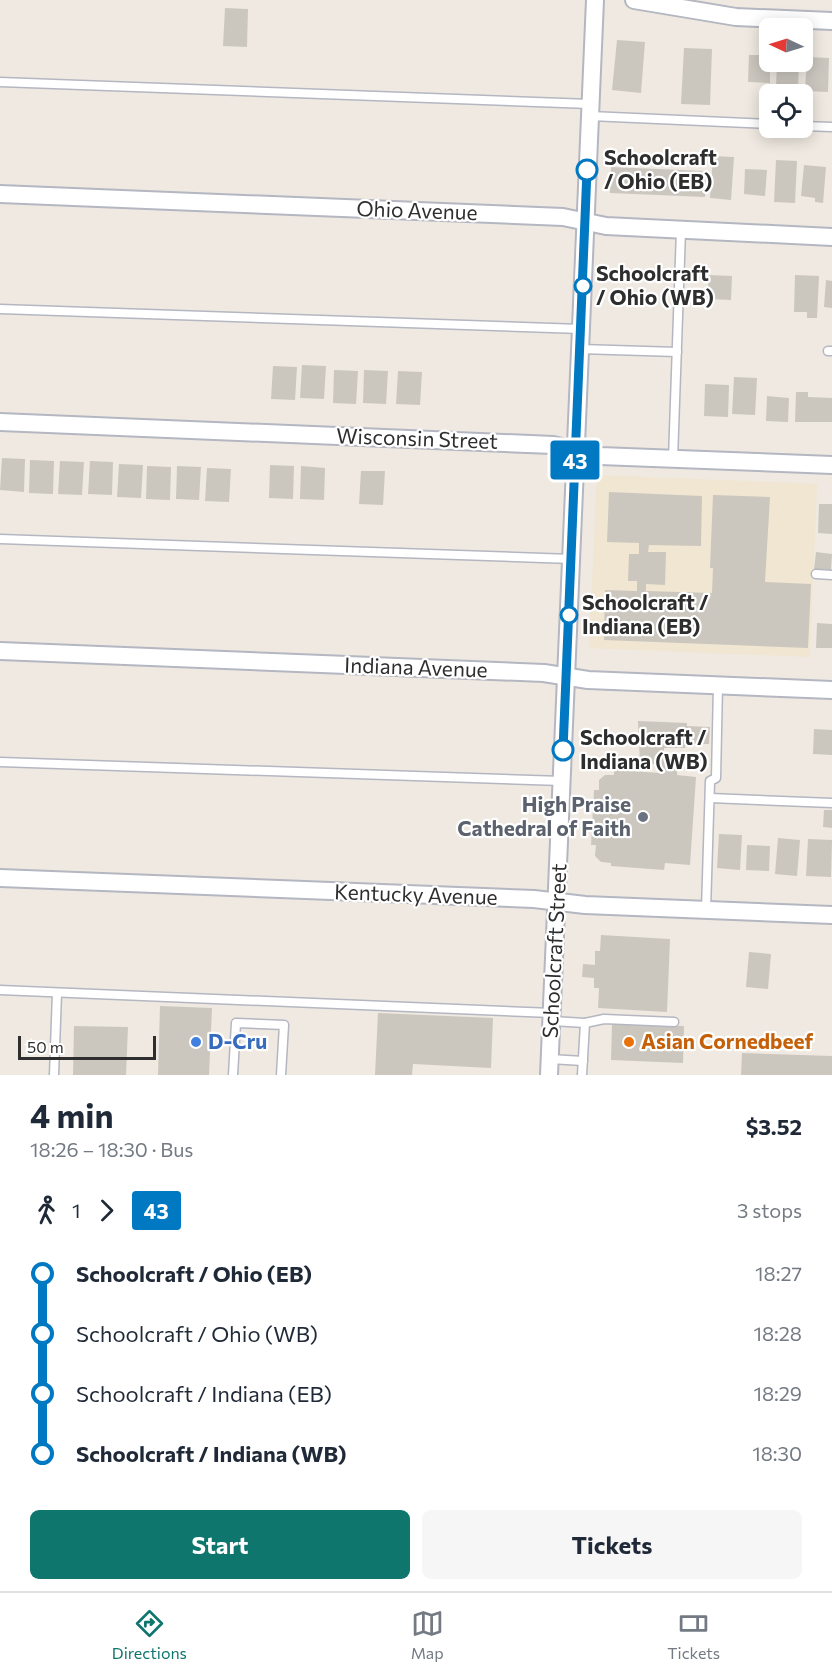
<!DOCTYPE html>
<meta charset="utf-8">
<style>
:root{--surface:#fff;--page:#f6f6f7;--text:#1f2937;--muted:#747a83;--line:#e0e1e3;--accent:#0f766e}
body{margin:0;font-family:Commissioner,sans-serif;background:var(--page);color:var(--text);height:100vh;display:flex;flex-direction:column;font-size:22px;white-space:nowrap}
*{box-sizing:border-box;margin:0}
p{font-size:20px;color:var(--muted)}
.icon{flex:none;width:33px;height:33px;fill:none;stroke:currentColor;stroke-width:2;stroke-linecap:round;stroke-linejoin:round}
.map{position:relative;height:1075px;overflow:hidden}
.drawer{display:flex;flex-direction:column;background:var(--surface);flex:1}
.drawer>*{flex:none}
.badge{padding:0 12px;border-radius:4px;font-size:21px;line-height:39px}
.needle{width:39px;rotate:274deg}
.buttons{position:absolute;left:759px;top:18px;display:grid;gap:12px}
.buttons a{display:grid;place-items:center;width:54px;height:54px;border-radius:9px;background:var(--surface);box-shadow:0 3px 15px #0003;font-size:30px}
.scale{position:absolute;left:18px;bottom:15px;width:138px;box-sizing:border-box;padding-left:6px;border:3px solid #2e2e2e;border-top:0;font-size:16px;line-height:21px;white-space:nowrap;color:#2e2e2e;-webkit-text-stroke:4px #fff;paint-order:stroke}
.map>.badge{position:absolute;translate:-50% -50%;box-shadow:0 0 0 3px #fff}
.legs{display:flex;align-items:center;gap:9px;height:66px;padding:0 30px;font-size:20px}
.legs p{margin-inline-start:auto}
.headline{display:flex;align-items:center;justify-content:space-between;height:102px;padding:0 30px}
h1{font-size:33px;font-weight:700;line-height:45px}
.button{display:flex;gap:12px;margin-top:auto;padding:12px 30px}
.button a{flex:1;height:69px;border-radius:9px;background:var(--accent);color:#fff;font-size:24px;font-weight:700;line-height:69px;text-align:center}
.button a+a{background:var(--page);color:var(--text)}
ul{padding:0 30px;list-style:none}
li{display:flex;align-items:center;gap:21px;height:60px;font-size:22px}
li i{display:grid;place-items:center;width:9px;height:100%;margin:0 8px;background:currentColor}
li i::after{content:'';width:15px;height:15px;margin:-8px;border:4px solid;border-radius:50%;background:var(--surface)}
li p{margin-inline-start:auto}
li:first-child i{background:linear-gradient(#0000 50%,currentColor 0)}
li:last-child i{background:linear-gradient(currentColor 50%,#0000 0)}
.tab-bar{display:flex;justify-content:space-around;align-items:center;height:84px;border-top:2px solid var(--line);background:var(--surface);font-size:16px;color:var(--muted)}
.tab-bar a{display:grid;justify-items:center;gap:3px}
.tab-bar .selected{color:var(--accent)}
.map>svg:first-child{display:block}
.education{fill:#f0e6d1}
.building{fill:#cbc7bf}
.lines{fill:none;stroke-linecap:round;stroke-linejoin:round}
.lane-casing{stroke:#b4b7c1;stroke-width:11}
.street-casing{stroke:#b4b7c1;stroke-width:20}
.lane{stroke:#fff;stroke-width:8}
.street{stroke:#fff;stroke-width:16}
.line-1-casing{stroke:#fff;stroke-width:14}
.line-1{stroke:#0079c2;stroke-width:9}
.stop-1-dot{fill:#fff;stroke:#0079c2;stroke-width:3}
.worship-dot{fill:#6b7280;stroke:#fff;stroke-width:2}
.shop-dot{fill:#3f7fe0;stroke:#fff;stroke-width:2}
.food-dot{fill:#e8710a;stroke:#fff;stroke-width:2}
.labels{text-anchor:middle;stroke-width:4.5;stroke-linejoin:round;paint-order:stroke}
.stop-label{font-size:21px;font-weight:bold;fill:#2e2e2e;stroke:#fff;text-anchor:start}
.street-label{font-size:21px;fill:#2e2e2e;stroke:#fff}
.worship-label{font-size:21px;font-weight:bold;fill:#5b616d;stroke:#fff;text-anchor:end}
.shop-label{font-size:21px;font-weight:bold;fill:#366cbe;stroke:#fff;text-anchor:start}
.food-label{font-size:21px;font-weight:bold;fill:#c56008;stroke:#fff;text-anchor:start}
</style>
<div class="map">
<svg width="832" height="1075" viewBox="0 0 832 1075">
<rect width="100%" height="100%" fill="#efe9e1"/>
<path class="education" d="M597 475 817 484 810 657 589 648Z"/>
<g class="building">
<path d="M225 8 248 9 247 47 223 46Z"/>
<path d="M617 40 645 42 641 93 612 90Z"/>
<path d="M684 48 712 49 710 105 681 104Z"/>
<path d="M749 55H770V83L748 82Z"/>
<path d="M807 57 829 58 828 92 805 91Z"/>
<path d="M777 62H799L798 88 776 87Z"/>
<path d="M713 156 734 157 731 200 710 198Z"/>
<path d="M776 160 797 161 795 203 774 202Z"/>
<path d="M804 165 826 167 823 203 815 202V198L801 196Z"/>
<path d="M611 167 706 171 705 197 610 193Z"/>
<path d="M745 169 767 170 765 196 744 194Z"/>
<path d="M709 275 732 276 731 300 707 299Z"/>
<path d="M795 275 819 276 817 318H807V312H794Z"/>
<path d="M826 280 832 281V308L824 307Z"/>
<path d="M302 365 326 366 324 399 300 398Z"/>
<path d="M273 366 297 367 295 400 271 399Z"/>
<path d="M334 370 358 371 356 404 333 403Z"/>
<path d="M364 370 388 371 386 404 363 403Z"/>
<path d="M398 371 422 372 420 405 396 404Z"/>
<path d="M734 377 757 378 755 415 732 414Z"/>
<path d="M705 384 729 385 728 417 704 416Z"/>
<path d="M796 392H808V397L832 398V422H795Z"/>
<path d="M767 396 789 398 788 422 766 421Z"/>
<path d="M2 458 25 459 24 492 0 490Z"/>
<path d="M30 460 54 461 53 494 29 493Z"/>
<path d="M60 461 84 462 82 495 58 494Z"/>
<path d="M90 461 113 462 112 495 88 494Z"/>
<path d="M119 464 143 465 141 498 117 497Z"/>
<path d="M270 465 294 466 293 499 269 498Z"/>
<path d="M147 466 171 467 170 500 146 499Z"/>
<path d="M177 466 201 467 199 500 176 499Z"/>
<path d="M301 466 325 468 324 500 300 499Z"/>
<path d="M207 468 231 469 229 502 205 501Z"/>
<path d="M361 471H385L383 505 359 504Z"/>
<path d="M609 492 702 496 701 546 649 545 648 552H666L665 585 646 584V591L712 593 713 568H710L713 495 770 497 765 582 811 584 808 648 604 640 605 590 637 591V581H628L629 554H639V543L607 542Z"/>
<path d="M819 504H832V534L818 533Z"/>
<path d="M816 552 832 554 831 570 814 569Z"/>
<path d="M817 623 832 624V648H816Z"/>
<path d="M638 721 687 723V726L710 727 709 744H686L685 748H664V754L678 756 677 775 696 777 690 865 665 863 664 870 611 866V863L601 862 595 856 596 845H591L594 790H599V780L605 775H614V770L660 773V764H640Z"/>
<path d="M814 729 832 730V755L813 754Z"/>
<path d="M824 810H832V828L823 827Z"/>
<path d="M719 834 742 835 740 870 717 868Z"/>
<path d="M778 838 800 840 797 876 775 874Z"/>
<path d="M808 839 832 840 831 877 806 876Z"/>
<path d="M747 845 770 846 769 871 746 870Z"/>
<path d="M601 935 670 939 667 1012 598 1008 599 988H594V978L582 977 583 964 595 965V951H600Z"/>
<path d="M749 952 771 954 768 989 746 987Z"/>
<path d="M160 1006 212 1008 209 1075H158Z"/>
<path d="M378 1013 493 1018 491 1068 413 1064 412 1075H375Z"/>
<path d="M612 1024 684 1026 683 1063 611 1060Z"/>
<path d="M74 1026 128 1027 126 1075H73Z"/>
<path d="M742 1053 832 1056V1075H741Z"/>
</g>
<g class="lines">
<g class="lane-casing">
<g id="lane">
<path d="M0 82 590 104"/>
<path d="M590 116 770 124"/>
<path d="M802 126 832 127"/>
<path d="M0 309 581 329"/>
<path d="M580 349 677 352"/>
<path d="M828 351H832"/>
<path d="M673 459 681 230"/>
<path d="M0 539 571 559"/>
<path d="M816 574 832 575"/>
<path d="M0 762 562 781"/>
<path d="M710 798 832 803"/>
<path d="M706 910 710 781 716 778 718 685"/>
<path d="M0 990 552 1013"/>
<path d="M552 1021 585 1023 582 1075"/>
<path d="M585 1023 604 1019 674 1022"/>
<path d="M550 1059 583 1061"/>
<path d="M54 1075 57 993"/>
<path d="M233 1075 236 1023 284 1025 281 1075"/>
</g>
</g>
<g class="street-casing">
<g id="street">
<path d="M634 0 736 17 832 21"/>
<path d="M0 194 563 217 606 226 832 237"/>
<path d="M0 422 553 445 600 456 832 465"/>
<path d="M0 651 544 673 588 680 832 690"/>
<path d="M0 878 534 899 585 905 832 915"/>
<path d="M549 1075 595 0"/>
</g>
</g>
<use href="#lane" class="lane"/>
<use href="#street" class="street"/>
</g>
<g class="lines">
<g class="line-1-casing">
<path id="line-1" d="M563 750 587 170"/>
</g>
<use href="#line-1" class="line-1"/>
</g>
<g class="stop-1-dot">
<circle cx="587" cy="170" r="10"/>
<circle cx="583" cy="286" r="8"/>
<circle cx="569" cy="615" r="8"/>
<circle cx="563" cy="750" r="10"/>
</g>
<circle class="worship-dot" cx="643" cy="817" r="6"/>
<circle class="shop-dot" cx="196" cy="1042" r="6"/>
<circle class="food-dot" cx="629" cy="1042" r="6"/>
<g class="labels">
<g class="stop-label">
<text x="604" y="165">Schoolcraft<tspan x="604" dy="24">/ Ohio (EB)</tspan></text>
<text x="596" y="281">Schoolcraft<tspan x="596" dy="24">/ Ohio (WB)</tspan></text>
<text x="582" y="610">Schoolcraft /<tspan x="582" dy="24">Indiana (EB)</tspan></text>
<text x="580" y="745">Schoolcraft /<tspan x="580" dy="24">Indiana (WB)</tspan></text>
</g>
<g class="street-label">
<text transform="translate(417 211) rotate(2)" y="7">Ohio Avenue</text>
<text transform="translate(417 439) rotate(2)" y="7">Wisconsin Street</text>
<text transform="translate(416 668) rotate(2)" y="7">Indiana Avenue</text>
<text transform="translate(416 895) rotate(2)" y="7">Kentucky Avenue</text>
<text transform="translate(555 951) rotate(-87)" y="7">Schoolcraft Street</text>
</g>
<g class="worship-label">
<text x="631" y="812">High Praise<tspan x="631" dy="24">Cathedral of Faith</tspan></text>
</g>
<g class="shop-label">
<text x="208" y="1049">D-Cru</text>
</g>
<g class="food-label">
<text x="641" y="1049">Asian Cornedbeef</text>
</g>
</g>
</svg>
<div class="buttons">
<a><svg class="needle" viewBox="-14 -14 28 28"><path d="M0-13l5 13h-10z" fill="#e53935"/><path d="M0 13l5-13h-10z" fill="#747a83"/></svg></a>
<a><svg class="icon" aria-label="locate" viewBox="0 0 24 24"><circle cx="12" cy="12" r="6"/><path d="M12 2v4M12 18v4M2 12h4M18 12h4"/></svg></a>
</div>
<div class="scale">50 m</div>
<b class="badge" style="left:575px;top:460px;background:#0079c2;color:#fff">43</b>
</div>
<section class="drawer">
<div class="headline"><div><h1>4 min</h1><p>18:26 – 18:30 · Bus</p></div><b>$3.52</b></div>
<div class="legs"><svg class="icon" aria-label="walk" viewBox="0 0 24 24"><circle cx="13" cy="4" r="2"/><path d="M13 8l-2 6 4 7M11 14l-3 7M7 12l3-4h3l4 4"/></svg>1<svg class="icon" aria-label="forward" viewBox="0 0 24 24"><path d="M9 5l7 7-7 7"/></svg><b class="badge" style="background:#0079c2;color:#fff">43</b><p>3 stops</p></div>
<ul>
<li><i style="color:#0079c2"></i><b>Schoolcraft / Ohio (EB)</b><p>18:27</p></li>
<li><i style="color:#0079c2"></i><span>Schoolcraft / Ohio (WB)</span><p>18:28</p></li>
<li><i style="color:#0079c2"></i><span>Schoolcraft / Indiana (EB)</span><p>18:29</p></li>
<li><i style="color:#0079c2"></i><b>Schoolcraft / Indiana (WB)</b><p>18:30</p></li>
</ul>
<div class="button"><a>Start</a><a>Tickets</a></div>
</section>
<nav class="tab-bar">
<a class="selected"><svg class="icon" aria-label="directions" viewBox="0 0 24 24"><path d="M12 3l9 9-9 9-9-9zM9 14v-3h6M13 9l2 2-2 2"/></svg>Directions</a>
<a><svg class="icon" aria-label="map" viewBox="0 0 24 24"><path d="M3 6l6-2 6 2 6-2v14l-6 2-6-2-6 2zM9 4v14M15 6v14"/></svg>Map</a>
<a><svg class="icon" aria-label="tickets" viewBox="0 0 24 24"><path d="M3 7h18v10H3zM15 7v10"/></svg>Tickets</a>
</nav>
